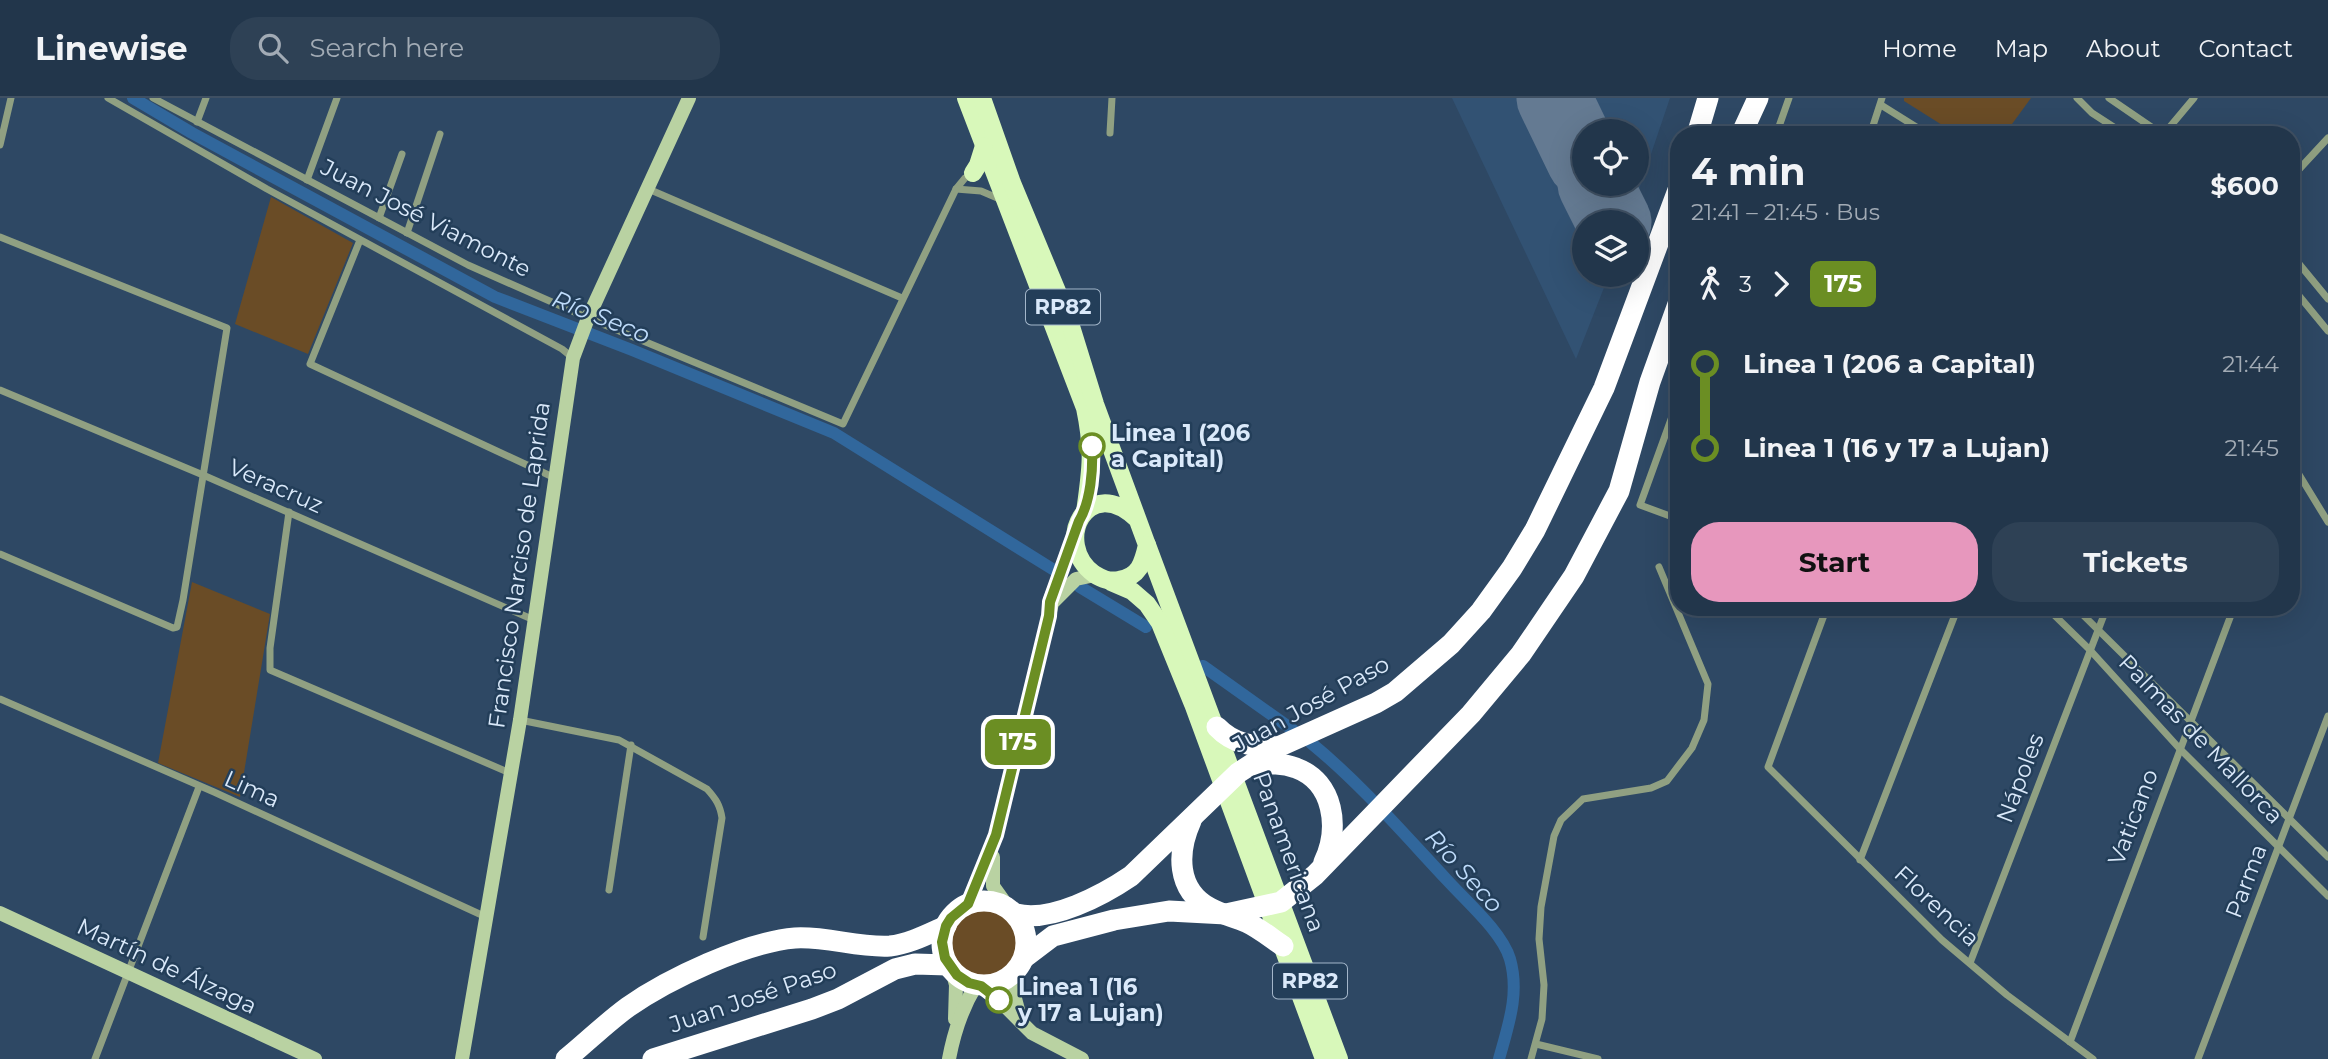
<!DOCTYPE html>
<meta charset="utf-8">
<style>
:root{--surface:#22364b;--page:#2e4155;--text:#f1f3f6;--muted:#a2abb5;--line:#3f5063;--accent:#e797bd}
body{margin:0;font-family:Montserrat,sans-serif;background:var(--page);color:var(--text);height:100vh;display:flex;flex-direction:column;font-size:26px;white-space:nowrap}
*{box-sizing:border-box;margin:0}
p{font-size:23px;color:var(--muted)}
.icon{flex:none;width:38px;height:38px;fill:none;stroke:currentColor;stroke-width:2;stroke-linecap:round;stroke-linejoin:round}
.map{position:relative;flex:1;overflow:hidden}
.panel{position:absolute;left:1670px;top:28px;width:630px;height:490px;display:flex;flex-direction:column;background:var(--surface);border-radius:28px;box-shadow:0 7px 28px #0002,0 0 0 2px var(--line)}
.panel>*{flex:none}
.badge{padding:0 14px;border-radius:10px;font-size:24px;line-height:46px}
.buttons{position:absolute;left:1572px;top:21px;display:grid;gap:14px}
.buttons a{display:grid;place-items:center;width:77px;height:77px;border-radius:50%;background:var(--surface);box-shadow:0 7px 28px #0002,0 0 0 2px var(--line);font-size:35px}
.map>.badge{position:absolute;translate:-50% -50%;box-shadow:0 0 0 4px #fff}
.legs{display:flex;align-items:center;gap:10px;height:77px;padding:0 21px;font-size:23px}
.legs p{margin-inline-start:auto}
.overview{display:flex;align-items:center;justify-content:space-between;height:119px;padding:0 21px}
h1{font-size:38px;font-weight:700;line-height:52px}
.action{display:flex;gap:14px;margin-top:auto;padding:14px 21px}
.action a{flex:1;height:80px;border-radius:28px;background:var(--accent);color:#111;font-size:28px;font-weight:700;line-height:80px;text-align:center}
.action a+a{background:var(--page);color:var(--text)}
ul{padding:0 21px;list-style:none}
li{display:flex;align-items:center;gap:24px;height:84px;font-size:26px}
li i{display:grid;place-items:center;width:10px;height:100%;margin:0 9px;background:currentColor}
li i::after{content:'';width:18px;height:18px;margin:-9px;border:5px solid;border-radius:50%;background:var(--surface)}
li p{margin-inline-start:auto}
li:first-child i{background:linear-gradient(#0000 50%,currentColor 0)}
li:last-child i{background:linear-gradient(currentColor 50%,#0000 0)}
header{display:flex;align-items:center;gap:42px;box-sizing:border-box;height:98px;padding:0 35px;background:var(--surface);border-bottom:2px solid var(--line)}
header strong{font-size:33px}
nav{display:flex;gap:38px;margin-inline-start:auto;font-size:24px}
.search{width:490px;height:63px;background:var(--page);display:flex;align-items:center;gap:18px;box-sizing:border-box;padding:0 24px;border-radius:28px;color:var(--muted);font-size:26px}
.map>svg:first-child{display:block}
.built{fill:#325273;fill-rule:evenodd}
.green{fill:#6a4c26}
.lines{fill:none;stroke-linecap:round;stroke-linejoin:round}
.canal{stroke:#31679c;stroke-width:12}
.runway{stroke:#647a92;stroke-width:75}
.street{stroke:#90a082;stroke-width:7}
.secondary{stroke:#b9d2a2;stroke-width:14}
.primary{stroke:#d8f8ba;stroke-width:18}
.highway{stroke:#fff;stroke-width:21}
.line-1-casing{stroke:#fff;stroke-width:16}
.line-1{stroke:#6b8e23;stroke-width:10}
.stop-1-dot{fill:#fff;stroke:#6b8e23;stroke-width:3.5}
.labels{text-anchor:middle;stroke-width:5;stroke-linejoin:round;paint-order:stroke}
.shield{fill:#233e59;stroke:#a3b6ca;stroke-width:2}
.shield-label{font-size:21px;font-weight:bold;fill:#dae9fa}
.street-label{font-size:23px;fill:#dae9fa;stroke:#233e59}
.stop-label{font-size:23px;font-weight:bold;fill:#dae9fa;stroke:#233e59;text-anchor:start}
.water-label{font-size:24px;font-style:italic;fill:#bfdcfb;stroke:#233e59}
</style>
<header>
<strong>Linewise</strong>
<div class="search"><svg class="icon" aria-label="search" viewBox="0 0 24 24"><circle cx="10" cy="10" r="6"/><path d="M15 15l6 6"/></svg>Search here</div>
<nav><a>Home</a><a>Map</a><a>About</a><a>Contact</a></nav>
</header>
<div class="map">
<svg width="2328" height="961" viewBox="0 0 2328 961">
<rect width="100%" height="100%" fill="#2e4864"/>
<path class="built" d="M1452 0H1670L1628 124H1584V177H1609L1576 261ZM1584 33H1636V86H1584Z"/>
<g class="green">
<path d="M1904 0H2031L2004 37H1958L1904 3Z"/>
<path d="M271 99 353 145 308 256 235 226Z"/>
<path d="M192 484 270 516 240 699 158 665Z"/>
<circle cx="985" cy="844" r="34"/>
</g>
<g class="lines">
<g class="canal">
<path d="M133 0 192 35 495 199 632 252 834 335 1054 472"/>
<path d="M1080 489 1146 529"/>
<path d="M1203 568 1293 632"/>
<path d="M1311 645C1361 686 1403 735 1447 782 1466 803 1502 834 1510 861 1520 896 1508 928 1499 961"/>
</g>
<g class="runway">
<path d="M1554 0 1584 62"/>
<path d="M1595 86 1614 124"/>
</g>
<g class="street">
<path d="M108 0 267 91 562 251 573 260"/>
<path d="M153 0 468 167 588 220 843 326 956 91 965 80 974 75"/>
<path d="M2077 0 2092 15 2126 37"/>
<path d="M2109 0 2163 37"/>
<path d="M1881 7 1929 37"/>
<path d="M197 24 206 0"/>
<path d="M1110 35 1112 0"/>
<path d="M1776 37 1789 0"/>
<path d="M1870 37 1882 0"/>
<path d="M2163 37 2194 0"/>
<path d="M0 47 11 0"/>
<path d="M2291 80 2328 40"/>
<path d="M307 82 337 0"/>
<path d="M646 90 902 200"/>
<path d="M956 91 981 93 1002 102"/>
<path d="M379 120 402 56"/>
<path d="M407 135 440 36"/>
<path d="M0 139 227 230 183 502 177 529 173 530 0 456"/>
<path d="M360 142 310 266 555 380"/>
<path d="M2291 156 2328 201"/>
<path d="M2291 188 2328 233"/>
<path d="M0 292 203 377 534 522"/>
<path d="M1678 302 1640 407 1678 421"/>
<path d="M2291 367 2292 365 2328 424"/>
<path d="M289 414 270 550V572L510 675"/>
<path d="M1827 509 1768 669 1942 842 2007 897 2093 961"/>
<path d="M2046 509 2090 552 2179 650 2328 798"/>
<path d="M2075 509 2328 759"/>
<path d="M0 601 214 694 486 819"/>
<path d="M520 622 619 642 707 691C716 701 720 707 722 720L703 839"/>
<path d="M1860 762 1958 509"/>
<path d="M609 792 631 647"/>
<path d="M1970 865 2107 509"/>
<path d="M2070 944 2234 509"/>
<path d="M1536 946 1598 961"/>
<path d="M95 961 199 689"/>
<path d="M1531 961 1542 921 1544 887 1539 841 1541 809 1554 738 1561 722 1583 701 1651 690 1667 683 1692 650 1704 622 1708 586 1659 469"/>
<path d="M2198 961 2328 618"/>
</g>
<g class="secondary">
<path d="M1050 502 1075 436"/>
<path d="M993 759V788L1008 809"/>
<path d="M969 806 996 737 1052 505 1076 481 1095 477"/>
<path d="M0 815 315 961"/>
<path d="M952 872 956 887 955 921"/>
<path d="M1016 873 1012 889 1021 923"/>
<path d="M981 888 1000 903 1032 935 1082 961"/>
<path d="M462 961 520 622 573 260 588 220 689 0"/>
<path d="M949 961C954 934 962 910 976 887"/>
</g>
<g class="primary">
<path d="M966 0 1085 310C1094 353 1091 371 1085 414"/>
<path d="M982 0 1012 85 1069 222 1095 306 1147 447C1143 465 1139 479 1119 482 1109 484 1102 481 1094 476 1052 445 1087 374 1137 421"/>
<path d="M973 75 978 67 984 48"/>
<path d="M1147 447 1339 961"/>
<path d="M1111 484 1132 493 1147 506 1160 525 1193 606 1324 961"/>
</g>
<g class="highway">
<path d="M1697 37 1708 0"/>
<path d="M1741 37 1758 0"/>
<path d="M1217 629C1234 647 1253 648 1278 649"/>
<path d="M1252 667C1266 666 1281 664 1296 670 1334 684 1340 730 1324 764"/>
<path d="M1191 723C1177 754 1176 792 1210 810 1221 816 1234 819 1246 824 1259 830 1271 840 1283 848"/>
<circle cx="984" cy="845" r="42"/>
<path d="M1016 816C1051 825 1103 797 1131 778L1238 675 1278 649 1376 605 1395 594 1451 546 1481 513 1512 470 1535 432 1604 290 1678 92"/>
<path d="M1024 860 1053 838 1114 822 1169 813 1226 816 1281 804 1315 777 1471 616 1521 556 1574 478 1619 393 1650 284 1678 206"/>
<path d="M566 961C587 944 606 925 628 909 668 881 746 844 795 840 827 838 858 850 890 848 909 846 928 836 946 828"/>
<path d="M653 961 812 911 838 901 895 871 915 866 948 867"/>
</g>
</g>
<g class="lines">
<g class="line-1-casing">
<path id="line-1" d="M999 902 981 888 969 885 957 877 945 860 942 844 946 828 951 820 968 806 996 737 1049 518 1050 504 1079 423C1091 403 1093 371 1092 348"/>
</g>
<use href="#line-1" class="line-1"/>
</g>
<g class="stop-1-dot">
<circle cx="1092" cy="348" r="12"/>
<circle cx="999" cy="902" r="12"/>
</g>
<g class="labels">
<g class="shield">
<rect x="1026" y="191.5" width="74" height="35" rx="5"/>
<rect x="1273" y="865.5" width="74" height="35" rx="5"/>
</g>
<g class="shield-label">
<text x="1063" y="216">RP82</text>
<text x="1310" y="890">RP82</text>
</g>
<g class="street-label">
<text transform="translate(426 120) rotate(27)" y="8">Juan José Viamonte</text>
<text transform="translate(276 388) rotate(24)" y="8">Veracruz</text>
<text transform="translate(519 467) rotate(-82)" y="8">Francisco Narciso de Laprida</text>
<text transform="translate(1311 606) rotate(-29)" y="8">Juan José Paso</text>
<text transform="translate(2201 641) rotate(46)" y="8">Palmas de Mallorca</text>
<text transform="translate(2020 680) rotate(-69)" y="8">Nápoles</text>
<text transform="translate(252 691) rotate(24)" y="8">Lima</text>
<text transform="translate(2133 719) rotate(-69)" y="8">Vaticano</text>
<text transform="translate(1289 754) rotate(70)" y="8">Panamericana</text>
<text transform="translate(2246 783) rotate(-69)" y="8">Parma</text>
<text transform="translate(1937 808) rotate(43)" y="8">Florencia</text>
<text transform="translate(167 868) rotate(25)" y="8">Martín de Álzaga</text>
<text transform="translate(753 899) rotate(-19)" y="8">Juan José Paso</text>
</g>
<g class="stop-label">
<text x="1111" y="343">Linea 1 (206<tspan x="1111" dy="26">a Capital)</tspan></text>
<text x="1018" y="897">Linea 1 (16<tspan x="1018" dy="26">y 17 a Lujan)</tspan></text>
</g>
<g class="water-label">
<text transform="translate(601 219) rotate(22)" y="8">Río Seco</text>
<text transform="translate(1464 773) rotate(48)" y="8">Río Seco</text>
</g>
</g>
</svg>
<div class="buttons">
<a><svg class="icon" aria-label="locate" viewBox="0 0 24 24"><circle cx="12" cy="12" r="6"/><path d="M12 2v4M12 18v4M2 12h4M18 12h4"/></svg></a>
<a><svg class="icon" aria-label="layers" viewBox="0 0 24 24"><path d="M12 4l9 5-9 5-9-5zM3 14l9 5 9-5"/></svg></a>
</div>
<b class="badge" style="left:1018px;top:644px;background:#6b8e23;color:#fff">175</b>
<section class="panel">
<div class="overview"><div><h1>4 min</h1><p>21:41 – 21:45 · Bus</p></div><b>$600</b></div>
<div class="legs"><svg class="icon" aria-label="walk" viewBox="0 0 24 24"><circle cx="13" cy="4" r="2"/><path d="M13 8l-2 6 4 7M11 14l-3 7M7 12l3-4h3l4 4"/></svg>3<svg class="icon" aria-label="forward" viewBox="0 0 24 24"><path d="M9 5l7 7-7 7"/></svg><b class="badge" style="background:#6b8e23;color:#fff">175</b></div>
<ul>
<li><i style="color:#6b8e23"></i><b>Linea 1 (206 a Capital)</b><p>21:44</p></li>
<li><i style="color:#6b8e23"></i><b>Linea 1 (16 y 17 a Lujan)</b><p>21:45</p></li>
</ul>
<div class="action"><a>Start</a><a>Tickets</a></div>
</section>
</div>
